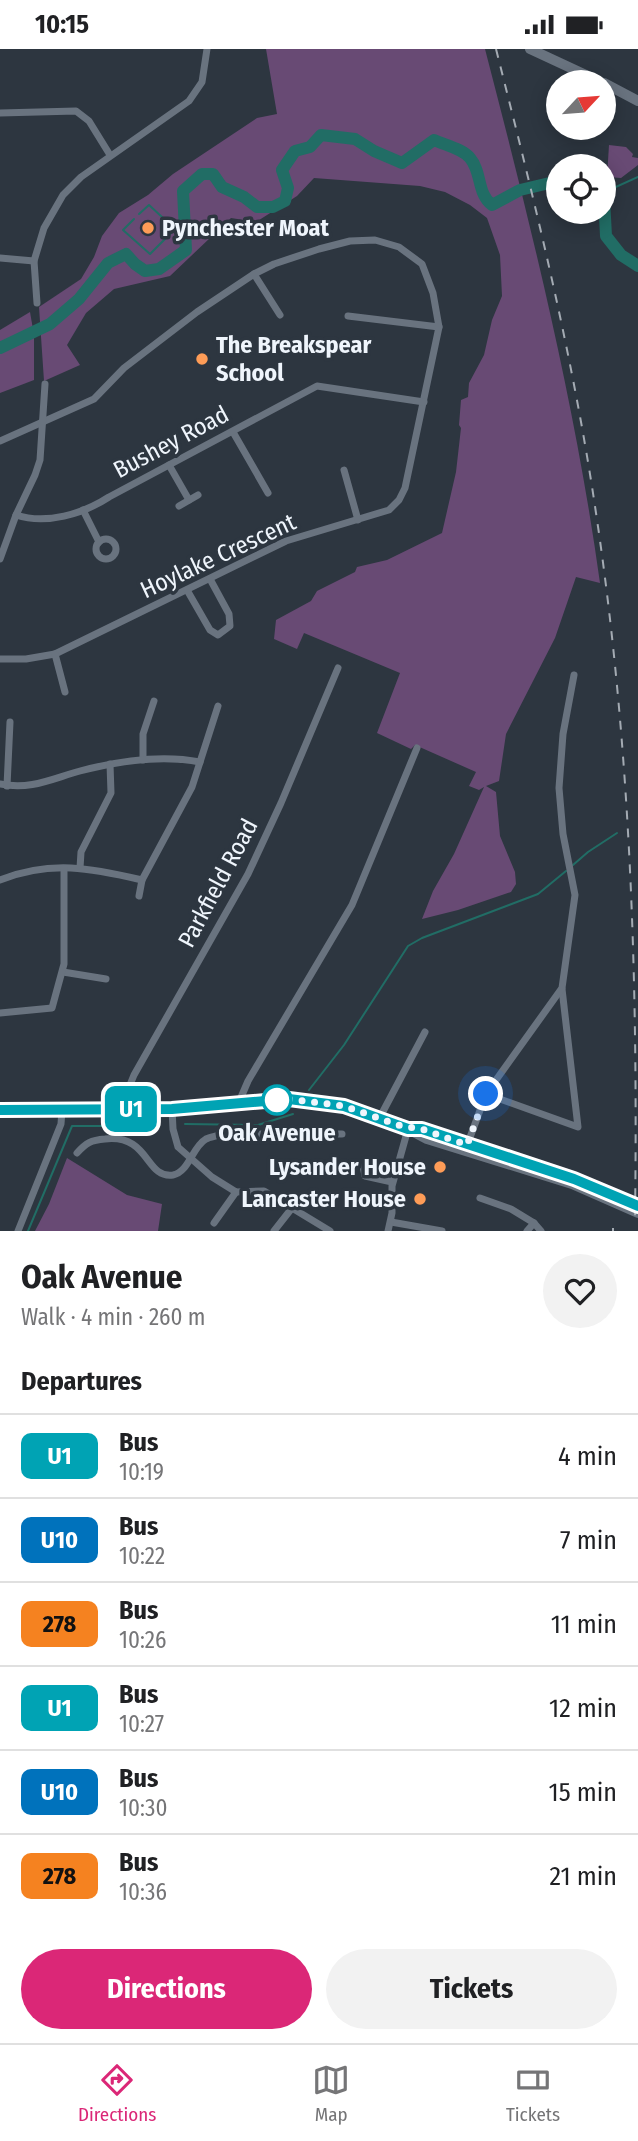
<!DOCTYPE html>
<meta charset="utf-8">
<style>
:root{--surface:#fff;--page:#f2f2f2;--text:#202124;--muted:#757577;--line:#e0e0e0;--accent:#db2777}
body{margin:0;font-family:"Fira Sans Condensed",sans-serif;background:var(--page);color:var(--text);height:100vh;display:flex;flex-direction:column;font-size:26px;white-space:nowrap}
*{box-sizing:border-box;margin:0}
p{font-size:23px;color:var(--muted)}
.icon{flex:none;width:38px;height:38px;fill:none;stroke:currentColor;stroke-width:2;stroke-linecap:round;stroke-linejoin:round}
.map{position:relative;height:1182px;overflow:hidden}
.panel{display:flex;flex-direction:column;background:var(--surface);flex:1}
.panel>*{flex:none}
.badge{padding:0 14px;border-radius:10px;font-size:24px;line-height:46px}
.needle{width:46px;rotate:64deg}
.buttons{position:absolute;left:546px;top:21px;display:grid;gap:14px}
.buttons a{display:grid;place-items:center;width:70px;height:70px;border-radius:50%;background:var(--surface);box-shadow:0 4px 18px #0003;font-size:35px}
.you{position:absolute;width:35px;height:35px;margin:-18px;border:5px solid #fff;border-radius:50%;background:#1a73e8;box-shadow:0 0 0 10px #1a73e833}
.map>.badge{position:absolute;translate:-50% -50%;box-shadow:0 0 0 4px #fff}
h2{padding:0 21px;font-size:26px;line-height:63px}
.round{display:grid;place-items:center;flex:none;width:74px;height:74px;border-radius:37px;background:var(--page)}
.overview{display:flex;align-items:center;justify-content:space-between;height:119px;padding:0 21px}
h1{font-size:33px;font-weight:700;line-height:52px}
.action{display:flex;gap:14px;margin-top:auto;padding:14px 21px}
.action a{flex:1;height:80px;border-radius:42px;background:var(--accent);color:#fff;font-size:28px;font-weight:700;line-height:80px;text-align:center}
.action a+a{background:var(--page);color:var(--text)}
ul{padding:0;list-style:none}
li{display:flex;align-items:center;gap:21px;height:84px;padding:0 21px;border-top:2px solid var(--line)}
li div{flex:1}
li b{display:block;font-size:26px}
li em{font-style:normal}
li .badge{min-width:77px;font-weight:700;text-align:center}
.status{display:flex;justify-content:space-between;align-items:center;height:49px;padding:0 35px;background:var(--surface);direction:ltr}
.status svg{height:19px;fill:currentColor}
.menu{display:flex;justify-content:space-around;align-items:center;height:98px;border-top:2px solid var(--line);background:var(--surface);font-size:19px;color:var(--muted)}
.menu a{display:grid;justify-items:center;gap:4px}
.menu .selected{color:var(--accent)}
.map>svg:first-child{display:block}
.green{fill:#684a74}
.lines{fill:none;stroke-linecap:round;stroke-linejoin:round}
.stream{stroke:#216d65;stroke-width:2}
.river{stroke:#216d65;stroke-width:12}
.street{stroke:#69737f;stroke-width:7}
.secondary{stroke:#69737f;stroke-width:10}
.rail{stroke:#a4abb3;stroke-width:2;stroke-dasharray:9 9;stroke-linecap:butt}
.line-casing{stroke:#fff;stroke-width:16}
.line{stroke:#00a3b4;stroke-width:10}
.walk{stroke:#eff5fc;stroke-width:7;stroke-dasharray:0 12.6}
.poi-dot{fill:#fe9c57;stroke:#2d3640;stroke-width:2.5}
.stop-dot{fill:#fff;stroke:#00a3b4;stroke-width:3.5}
.labels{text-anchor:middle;stroke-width:7;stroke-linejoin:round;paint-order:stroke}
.poi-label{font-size:24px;font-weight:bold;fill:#eff5fc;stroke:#2d3640;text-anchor:start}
.street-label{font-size:24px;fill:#eff5fc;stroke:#2d3640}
.stop-label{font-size:24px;font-weight:bold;fill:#eff5fc;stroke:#2d3640}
</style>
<div class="status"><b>10:15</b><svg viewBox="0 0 49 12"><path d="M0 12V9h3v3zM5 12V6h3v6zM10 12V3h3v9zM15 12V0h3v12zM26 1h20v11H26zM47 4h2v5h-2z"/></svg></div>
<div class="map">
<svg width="638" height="1182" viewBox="0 0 638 1182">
<rect width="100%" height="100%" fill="#2d3640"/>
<g class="green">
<path d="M266 0H485C531 177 575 353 600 534L576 528 555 589 506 685 499 732 486 737 496 743 500 787 515 823 516 835 511 843 458 861 422 870 433 842 454 805 484 738 479 741 469 737 476 723 415 696 411 700 377 684 400 624 304 584 297 600 274 590 276 571 311 552 317 542 355 523 357 518 387 511 442 484 456 423 461 379 459 376 461 351 468 348 469 334 484 306 492 271 502 247 500 206 487 169 470 156 445 143 420 137 314 129 297 147 256 173 231 169 170 227 114 240 86 264 67 296 80 316 44 332 39 258 81 230 94 208 102 187 119 164 148 146 173 125 257 69 277 65Z"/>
<path d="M609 96 626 98 633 105 632 108 638 109V116L621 129 607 128Z"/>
<path d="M30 263 34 286V331L0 344V281Z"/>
<path d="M67 1109 127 1146 162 1155 158 1182H35L49 1155Z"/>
</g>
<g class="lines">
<g class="stream">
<path d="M604 142H607L638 128"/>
<path d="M134 170 123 181 150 205 175 180 149 156 139 165"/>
<path d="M573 816 588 803 617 784"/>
<path d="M309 1041 344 996 408 897 422 889 538 845 566 822"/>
<path d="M185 1075 258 1076 293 1065"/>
<path d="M28 1182 72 1077H146"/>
</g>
<g class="river">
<path d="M604 149 606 187 621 206 638 217"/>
<path d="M0 299 50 275 79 250 108 214 126 205 135 215 145 222 159 220 186 201 183 142 202 125H213L222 138 244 148 257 158H273L285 152 288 139 282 121 295 102 310 98 321 86 355 90 374 102 402 114 434 91C445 96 463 100 470 109 482 123 477 145 492 156L520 141 558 132"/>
</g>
<g class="street">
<path d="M0 64 76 62 89 72 110 106"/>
<path d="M0 209 34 212"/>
<path d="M254 225 280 266"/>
<path d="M37 254 34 212 44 179 63 146 81 128 189 52 202 33 207 0"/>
<path d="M348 267 439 278"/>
<path d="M233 383 268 444"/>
<path d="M0 392 94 350 124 319 197 263 254 225 274 215 319 200 350 192 375 191 399 198 422 215 433 244 439 278 405 439 399 451 389 461 286 492 55 605 26 610H0"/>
<path d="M169 416 189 451"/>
<path d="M344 421 358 471"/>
<path d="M179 457 198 446"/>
<path d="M83 461 99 493"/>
<path d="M16 466C46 476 83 465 109 448L317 337 424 353"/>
<circle cx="106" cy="500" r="10"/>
<path d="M0 510 16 466 35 426 40 411 45 335"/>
<path d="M187 541 210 581 218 586 230 577 229 565 210 530"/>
<path d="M55 605 65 643"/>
<path d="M143 711V685L154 652"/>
<path d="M0 735C31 741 51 730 80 722 118 712 160 705 200 713"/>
<path d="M7 737 10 673"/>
<path d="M80 819 81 803 111 744 110 715"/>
<path d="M0 831C51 811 91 819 142 831L192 738 218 657"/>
<path d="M139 847 142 831"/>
<path d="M63 923 106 930"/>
<path d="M0 964 52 959 64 915V820"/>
<path d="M486 1045 578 1078 562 940"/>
<path d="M239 1053 248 1032 352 856 417 699"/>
<path d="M124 1060 125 1048 134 1026 248 825 281 754 338 619"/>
<path d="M172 1060 173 1080 178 1098 212 1128 236 1143 264 1142 330 1182"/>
<path d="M379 1070 425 983"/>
<path d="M465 1102 486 1045 562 939 575 846 563 785 559 739 563 685 574 626"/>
<path d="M77 1104C86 1094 91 1091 105 1090 150 1085 145 1130 173 1126 189 1123 192 1098 206 1090 210 1088 217 1087 222 1085H342"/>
<path d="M363 1117 365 1127 392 1133"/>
<path d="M480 1149 511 1160 534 1174"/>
<path d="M391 1173 442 1182"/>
<path d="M214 1174 236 1143"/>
<path d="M18 1182 61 1075 62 1061"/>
<path d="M274 1182 292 1159"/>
<path d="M388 1182 392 1164V1137L408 1080"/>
<path d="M527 1182 534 1174 541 1182"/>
</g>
<g class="secondary">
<path d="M530 0 601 33"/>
<path d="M604 34 638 52"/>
<path d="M0 1061 172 1060 289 1050 344 1057 408 1080 427 1090 572 1135 638 1164"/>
<path d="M410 1080H422L457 1093"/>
</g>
<g class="rail">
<path d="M496 0C535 154 573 307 596 464 631 698 638 934 635 1170"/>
<path d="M613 1182V1179"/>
</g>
</g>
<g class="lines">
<g class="line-casing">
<path id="line" d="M0 1061 172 1060 289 1050 344 1057 408 1080H422L574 1130 638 1157"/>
</g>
<use href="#line" class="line"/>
<path class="walk" d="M277 1051 289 1050 344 1057 401 1077 422 1080 467 1096 486 1045"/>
</g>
<g class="poi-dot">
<circle cx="148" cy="179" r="7"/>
<circle cx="202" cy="310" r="7"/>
<circle cx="440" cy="1118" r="7"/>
<circle cx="420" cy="1150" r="7"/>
</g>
<circle class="stop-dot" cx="277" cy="1051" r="14"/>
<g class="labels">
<g class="poi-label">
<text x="162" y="187">Pynchester Moat</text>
<text x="216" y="304">The Breakspear<tspan x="216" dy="28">School</tspan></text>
<text x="426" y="1126" text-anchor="end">Lysander House</text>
<text x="406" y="1158" text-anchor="end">Lancaster House</text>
</g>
<g class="street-label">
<text transform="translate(171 393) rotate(-28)" y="8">Bushey Road</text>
<text transform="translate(218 507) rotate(-25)" y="8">Hoylake Crescent</text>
<text transform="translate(218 834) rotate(-62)" y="8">Parkfield Road</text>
</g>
<g class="stop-label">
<text x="277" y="1092">Oak Avenue</text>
</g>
</g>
</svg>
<div class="buttons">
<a><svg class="needle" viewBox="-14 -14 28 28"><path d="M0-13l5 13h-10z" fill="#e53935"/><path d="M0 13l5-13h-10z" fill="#757577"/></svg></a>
<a><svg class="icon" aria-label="locate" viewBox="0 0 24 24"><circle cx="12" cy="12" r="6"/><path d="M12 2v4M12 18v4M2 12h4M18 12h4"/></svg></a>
</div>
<div class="you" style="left:486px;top:1045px"></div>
<b class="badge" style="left:131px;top:1060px;background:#00a3b4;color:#fff">U1</b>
</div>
<section class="panel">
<div class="overview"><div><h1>Oak Avenue</h1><p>Walk · 4 min · 260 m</p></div><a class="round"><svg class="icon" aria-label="heart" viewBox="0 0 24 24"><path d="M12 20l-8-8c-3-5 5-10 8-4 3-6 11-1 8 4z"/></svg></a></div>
<h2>Departures</h2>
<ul>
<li><span class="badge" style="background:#00a3b4;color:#fff">U1</span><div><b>Bus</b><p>10:19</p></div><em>4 min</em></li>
<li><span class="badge" style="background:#0072bc;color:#fff">U10</span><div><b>Bus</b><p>10:22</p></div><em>7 min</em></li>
<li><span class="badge" style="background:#f58220;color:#111">278</span><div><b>Bus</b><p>10:26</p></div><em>11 min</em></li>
<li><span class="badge" style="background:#00a3b4;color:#fff">U1</span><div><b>Bus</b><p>10:27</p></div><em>12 min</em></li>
<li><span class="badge" style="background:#0072bc;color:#fff">U10</span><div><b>Bus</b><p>10:30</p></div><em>15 min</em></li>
<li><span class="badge" style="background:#f58220;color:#111">278</span><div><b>Bus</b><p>10:36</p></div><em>21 min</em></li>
</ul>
<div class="action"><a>Directions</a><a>Tickets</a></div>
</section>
<nav class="menu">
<a class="selected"><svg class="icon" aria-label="directions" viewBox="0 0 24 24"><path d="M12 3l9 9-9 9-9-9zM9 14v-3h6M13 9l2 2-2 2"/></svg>Directions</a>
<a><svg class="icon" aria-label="map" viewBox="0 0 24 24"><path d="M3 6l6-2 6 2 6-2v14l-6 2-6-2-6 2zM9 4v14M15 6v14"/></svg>Map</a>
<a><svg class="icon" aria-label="tickets" viewBox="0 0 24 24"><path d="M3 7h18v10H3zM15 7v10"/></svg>Tickets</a>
</nav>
